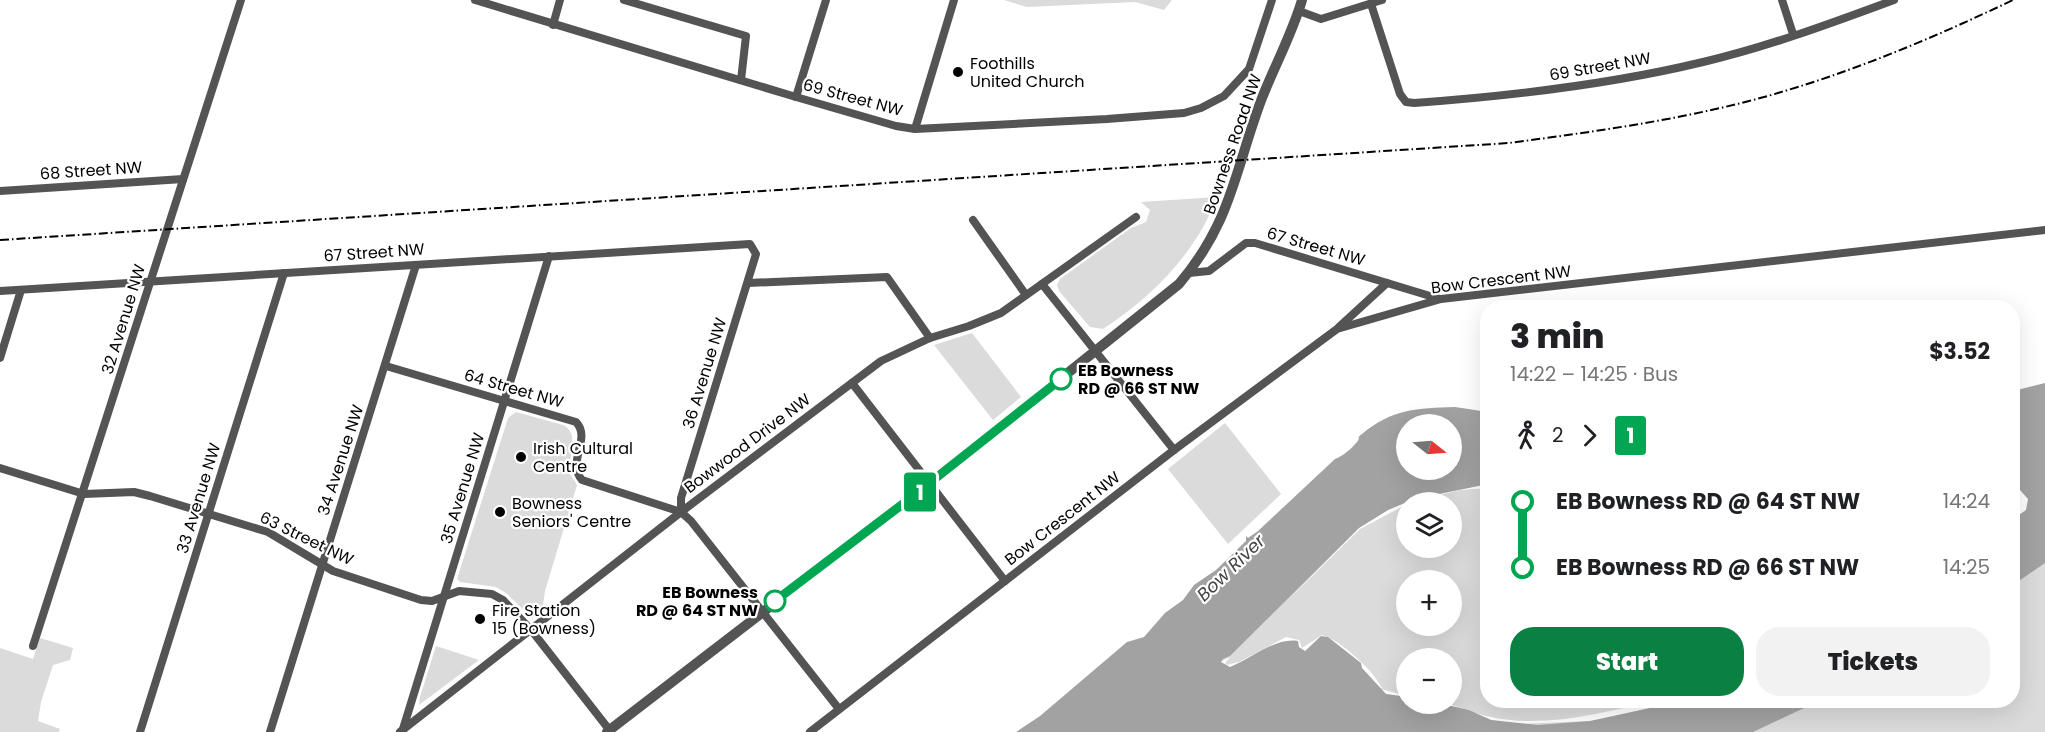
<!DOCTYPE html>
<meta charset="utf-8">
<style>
:root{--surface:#fff;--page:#f2f2f2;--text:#202124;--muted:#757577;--accent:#0b8043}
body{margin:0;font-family:Poppins,sans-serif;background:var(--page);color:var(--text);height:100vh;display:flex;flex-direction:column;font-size:22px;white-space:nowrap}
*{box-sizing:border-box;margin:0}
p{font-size:20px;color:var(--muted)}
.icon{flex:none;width:33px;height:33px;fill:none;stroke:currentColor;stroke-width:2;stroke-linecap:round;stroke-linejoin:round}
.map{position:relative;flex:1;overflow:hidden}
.drawer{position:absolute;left:1480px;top:300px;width:540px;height:408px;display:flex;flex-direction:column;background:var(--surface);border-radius:24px;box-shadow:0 6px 24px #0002}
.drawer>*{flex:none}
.badge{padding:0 12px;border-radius:4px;font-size:21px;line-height:39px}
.needle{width:39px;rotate:107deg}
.buttons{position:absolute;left:1396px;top:414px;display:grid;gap:12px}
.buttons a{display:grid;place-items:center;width:66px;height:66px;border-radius:50%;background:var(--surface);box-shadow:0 6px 24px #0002;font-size:30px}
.map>.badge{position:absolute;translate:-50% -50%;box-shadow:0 0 0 3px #fff}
.legs{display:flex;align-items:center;gap:9px;height:66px;padding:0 30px;font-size:20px}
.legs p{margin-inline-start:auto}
.head{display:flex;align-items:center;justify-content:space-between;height:102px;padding:0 30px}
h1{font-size:33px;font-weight:800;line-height:45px}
.action{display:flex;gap:12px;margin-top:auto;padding:12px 30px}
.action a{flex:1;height:69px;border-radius:24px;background:var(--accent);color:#fff;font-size:24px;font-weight:800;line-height:69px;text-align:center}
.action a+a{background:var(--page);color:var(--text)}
ul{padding:0 30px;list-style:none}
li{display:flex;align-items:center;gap:21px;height:66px;font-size:22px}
li i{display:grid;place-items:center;width:9px;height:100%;margin:0 8px;background:currentColor}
li i::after{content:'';width:15px;height:15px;margin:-8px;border:4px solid;border-radius:50%;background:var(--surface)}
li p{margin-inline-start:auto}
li:first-child i{background:linear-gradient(#0000 50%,currentColor 0)}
li:last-child i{background:linear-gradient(currentColor 50%,#0000 0)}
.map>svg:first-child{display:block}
.green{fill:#dbdbdb;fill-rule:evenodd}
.water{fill:#a2a2a2;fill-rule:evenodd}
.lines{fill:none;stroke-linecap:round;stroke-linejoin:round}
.minor{stroke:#545454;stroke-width:8}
.tertiary{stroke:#545454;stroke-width:10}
.rail{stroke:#000;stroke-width:2;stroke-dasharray:9 3 1.5 3;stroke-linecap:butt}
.line-1-casing{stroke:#fff;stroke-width:14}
.line-1{stroke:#00a651;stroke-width:9}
.poi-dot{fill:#000;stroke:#fff;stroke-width:2}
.stop-1-dot{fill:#fff;stroke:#00a651;stroke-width:3}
.labels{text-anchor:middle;stroke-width:4.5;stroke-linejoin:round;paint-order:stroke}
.poi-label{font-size:16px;fill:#000;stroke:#fff;text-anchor:start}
.street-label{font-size:16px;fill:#000;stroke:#fff}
.stop-label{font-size:16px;font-weight:bold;fill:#000;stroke:#fff;text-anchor:start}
.water-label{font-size:18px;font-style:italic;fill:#434343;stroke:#fff}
</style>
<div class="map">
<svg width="2045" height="732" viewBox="0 0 2045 732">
<rect width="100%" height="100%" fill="#fff"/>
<g class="green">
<path d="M1004 0H1172L1164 10 1135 2 1027 7Z"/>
<path d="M1217 197C1196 253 1153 296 1103 329L1090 327 1059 291 1057 285 1060 279 1131 228 1146 222 1150 210 1141 202Z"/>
<path d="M972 333 1021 397 993 420 934 345Z"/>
<path d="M516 412 563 425C580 433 569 456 569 472L577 485 545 591 542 612 532 618 506 593 496 587 460 582 457 579 508 418Z"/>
<path d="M1225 423 1281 494 1228 544 1168 469Z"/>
<path d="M1407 470H1452L1488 484 1414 499 1388 510 1359 528 1288 600 1360 529 1407 504V548H1452V502H1411L1460 490 1488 488V700L1656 701C1602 712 1546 729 1491 717 1476 714 1462 707 1447 704H1452V658H1407V696L1381 689 1386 694 1407 697V704H1442L1469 710 1491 720 1517 724 1590 721 1593 732H1342L1382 688C1374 671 1339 639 1322 635L1302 648 1299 640 1286 637 1239 662 1227 665 1225 663 1230 657 1218 663ZM1407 580H1452V626H1407Z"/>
<path d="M2045 560V732H1717L1779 701 2013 700V578Z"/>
<path d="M40 638 73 648 70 660 53 665 41 702 38 721 60 729 59 732H0V648L33 659Z"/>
<path d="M436 646 479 660 419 705 420 697Z"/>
</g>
<g class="water">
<path d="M2045 383V563L2013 585V519L2026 510 2028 499 2019 489 2013 490V391Z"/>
<path d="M1455 407 1488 412V484L1414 499 1388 510 1359 528 1230 656 1223 659 1221 662 1230 667C1251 659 1275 637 1298 641L1299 647 1305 651 1321 636 1328 637 1361 663 1362 668 1386 694 1407 697V704H1442L1469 710 1491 720 1538 725 1590 721 1682 701H1819L1753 732H1016L1040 716 1127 642 1144 637 1165 613 1183 600 1194 585 1216 570 1246 541V536L1248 538 1258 531 1335 459C1343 456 1351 449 1357 442 1361 437 1356 438 1362 434 1392 409 1417 408 1455 407ZM1407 424H1452V470H1407Z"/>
</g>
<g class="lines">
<g class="minor">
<path d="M475 0 796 97 896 126 915 129 1107 119 1184 113 1201 108 1224 96 1249 69 1272 0"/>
<path d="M624 0 746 36 741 80"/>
<path d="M1782 0 1793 34"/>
<path d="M1371 4 1400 94 1406 102 1414 103C1511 96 1608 85 1703 62 1767 47 1832 23 1894 0"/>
<path d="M1299 11 1321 19 1382 0"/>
<path d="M553 25 560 0"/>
<path d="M796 97 826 0"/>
<path d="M915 129 954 0"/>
<path d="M0 191 183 179"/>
<path d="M973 220 1026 295"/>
<path d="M1189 273 1209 271 1246 243H1255L1440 299"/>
<path d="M748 283 887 277 930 338"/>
<path d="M1042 284 1174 450"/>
<path d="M0 291 750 244 756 254 681 498V512"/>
<path d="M1339 327 1387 283"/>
<path d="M0 358 21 290"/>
<path d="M386 366 576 422C592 439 566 461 582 480L681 512 691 521 839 709"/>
<path d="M852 383 1005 581"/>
<path d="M0 468 84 494 134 492 150 496 268 532 333 571 421 600 432 601 459 591 492 594 503 600 532 631 611 732"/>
<path d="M33 646 241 0"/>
<path d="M403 729 549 256"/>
<path d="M140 732 284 273"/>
<path d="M270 732 416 265"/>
<path d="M400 732 681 512 881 361 930 338 969 326 1001 313 1136 217"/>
<path d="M810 732 1174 450 1337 329 1441 299 2045 230"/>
</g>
<path class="tertiary" d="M607 732 919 492 1179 284C1232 222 1235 169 1262 98 1275 65 1292 34 1302 0"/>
<path class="rail" d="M0 240 1509 143C1591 132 1673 121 1753 100 1843 76 1929 40 2013 0"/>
</g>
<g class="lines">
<g class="line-1-casing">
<path id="line-1" d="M775 601 908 500 1061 379"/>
</g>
<use href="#line-1" class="line-1"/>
</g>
<g class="poi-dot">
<circle cx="958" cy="72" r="6"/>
<circle cx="521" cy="457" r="6"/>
<circle cx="500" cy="512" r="6"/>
<circle cx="480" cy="619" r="6"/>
</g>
<g class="stop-1-dot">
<circle cx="1061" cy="379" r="10"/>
<circle cx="775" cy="601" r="10"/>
</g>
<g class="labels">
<g class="poi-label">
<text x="970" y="69">Foothills<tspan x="970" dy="18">United Church</tspan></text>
<text x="533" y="454">Irish Cultural<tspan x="533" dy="18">Centre</tspan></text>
<text x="512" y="509">Bowness<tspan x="512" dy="18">Seniors' Centre</tspan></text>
<text x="492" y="616">Fire Station<tspan x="492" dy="18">15 (Bowness)</tspan></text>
</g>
<g class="street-label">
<text transform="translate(1600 66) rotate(-10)" y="6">69 Street NW</text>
<text transform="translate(853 97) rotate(15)" y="6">69 Street NW</text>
<text transform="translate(1232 144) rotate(-71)" y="6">Bowness Road NW</text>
<text transform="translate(91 170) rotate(-4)" y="6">68 Street NW</text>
<text transform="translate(1316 246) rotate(16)" y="6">67 Street NW</text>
<text transform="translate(374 252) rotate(-4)" y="6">67 Street NW</text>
<text transform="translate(1501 279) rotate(-7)" y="6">Bow Crescent NW</text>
<text transform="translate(123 319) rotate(-73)" y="6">32 Avenue NW</text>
<text transform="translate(704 373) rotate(-73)" y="6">36 Avenue NW</text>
<text transform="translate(514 388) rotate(16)" y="6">64 Street NW</text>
<text transform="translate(747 443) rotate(-37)" y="6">Bowwood Drive NW</text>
<text transform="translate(340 460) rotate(-72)" y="6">34 Avenue NW</text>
<text transform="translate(462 488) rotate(-73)" y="6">35 Avenue NW</text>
<text transform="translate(198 498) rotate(-73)" y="6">33 Avenue NW</text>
<text transform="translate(1062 518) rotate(-38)" y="6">Bow Crescent NW</text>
<text transform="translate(307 538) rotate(26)" y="6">63 Street NW</text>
</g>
<g class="stop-label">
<text x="1078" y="376">EB Bowness<tspan x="1078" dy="18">RD @ 66 ST NW</tspan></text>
<text x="758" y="598" text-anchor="end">EB Bowness<tspan x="758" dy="18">RD @ 64 ST NW</tspan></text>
</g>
<g class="water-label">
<text transform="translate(1231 568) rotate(-44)" y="6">Bow River</text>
</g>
</g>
</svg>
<div class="buttons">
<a><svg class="needle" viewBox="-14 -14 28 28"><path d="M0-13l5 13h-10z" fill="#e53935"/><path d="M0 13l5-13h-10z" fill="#757577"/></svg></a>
<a><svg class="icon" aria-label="layers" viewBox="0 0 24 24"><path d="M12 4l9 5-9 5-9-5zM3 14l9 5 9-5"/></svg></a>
<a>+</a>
<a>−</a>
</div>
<b class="badge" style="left:920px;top:492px;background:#00a651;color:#fff">1</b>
<section class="drawer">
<div class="head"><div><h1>3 min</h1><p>14:22 – 14:25 · Bus</p></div><b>$3.52</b></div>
<div class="legs"><svg class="icon" aria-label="walk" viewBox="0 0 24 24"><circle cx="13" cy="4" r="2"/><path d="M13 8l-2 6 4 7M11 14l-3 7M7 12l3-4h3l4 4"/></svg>2<svg class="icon" aria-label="forward" viewBox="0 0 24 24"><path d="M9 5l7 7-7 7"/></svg><b class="badge" style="background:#00a651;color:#fff">1</b></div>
<ul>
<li><i style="color:#00a651"></i><b>EB Bowness RD @ 64 ST NW</b><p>14:24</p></li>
<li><i style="color:#00a651"></i><b>EB Bowness RD @ 66 ST NW</b><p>14:25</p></li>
</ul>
<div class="action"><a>Start</a><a>Tickets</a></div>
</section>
</div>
